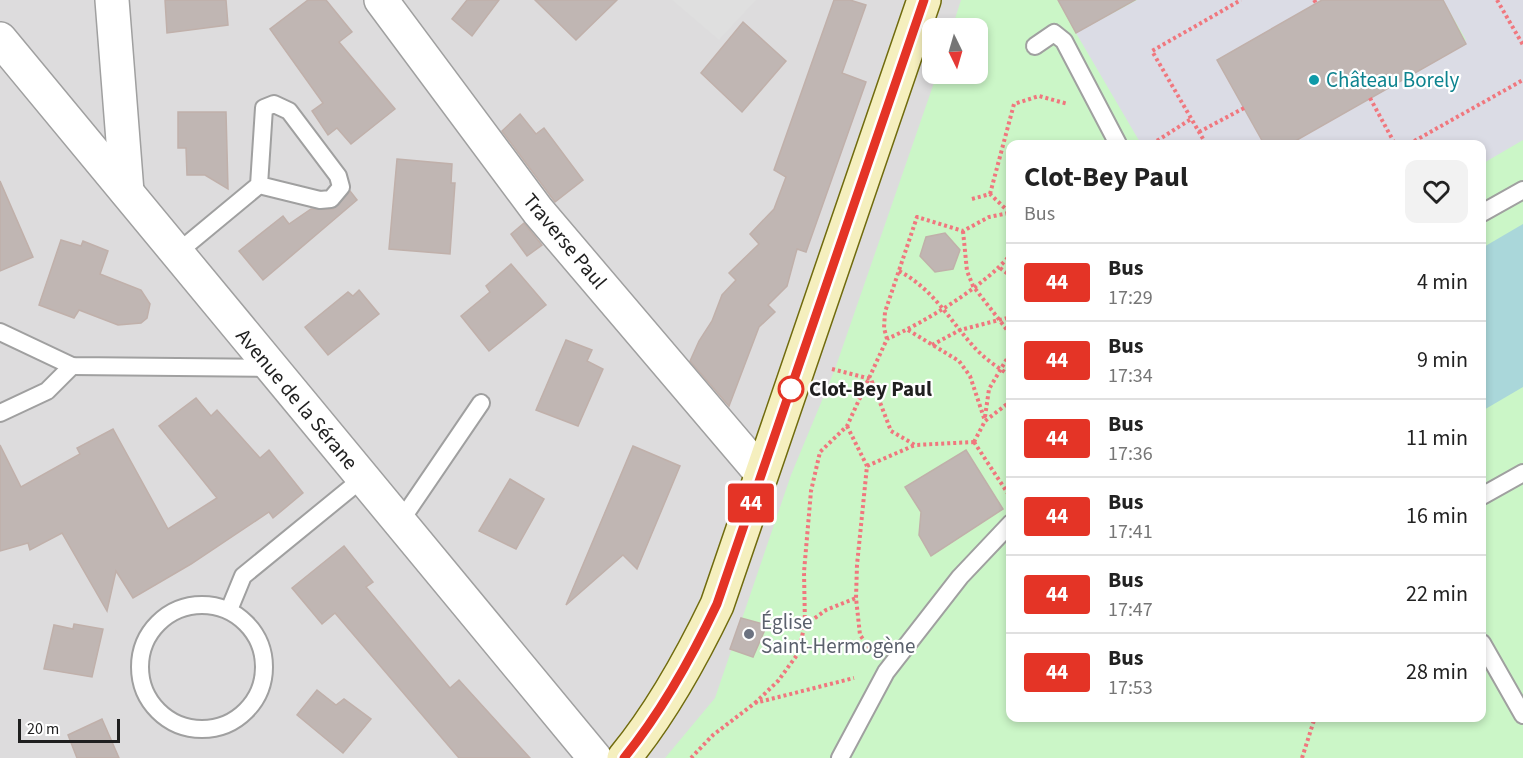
<!DOCTYPE html>
<html lang="fr">
<meta charset="utf-8">
<style>
:root{--surface:#fff;--page:#f2f2f2;--text:#222;--muted:#767676;--line:#e0e0e0}
body{margin:0;font-family:"Source Sans 3",sans-serif;background:var(--page);color:var(--text);height:100vh;display:flex;flex-direction:column;font-size:22px;white-space:nowrap}
*{box-sizing:border-box;margin:0}
p{font-size:20px;color:var(--muted)}
.icon{flex:none;width:33px;height:33px;fill:none;stroke:currentColor;stroke-width:2;stroke-linecap:round;stroke-linejoin:round}
.map{position:relative;flex:1;overflow:hidden}
.sheet{position:absolute;left:1006px;top:140px;width:480px;height:582px;display:flex;flex-direction:column;background:var(--surface);border-radius:12px;box-shadow:0 3px 9px #0003}
.sheet>*{flex:none}
.badge{padding:0 12px;border-radius:4px;font-size:21px;line-height:39px}
.needle{width:39px;rotate:175deg}
.fabs{position:absolute;left:922px;top:18px;display:grid;gap:12px}
.fabs a{display:grid;place-items:center;width:66px;height:66px;border-radius:12px;background:var(--surface);box-shadow:0 3px 9px #0003;font-size:30px}
.scale{position:absolute;left:18px;bottom:15px;width:102px;box-sizing:border-box;padding-left:6px;border:3px solid #1f1f1f;border-top:0;font-size:16px;line-height:21px;white-space:nowrap;color:#1f1f1f;-webkit-text-stroke:4px #fff;paint-order:stroke}
.map>.badge{position:absolute;translate:-50% -50%;box-shadow:0 0 0 3px #fff}
.round{display:grid;place-items:center;flex:none;width:63px;height:63px;border-radius:12px;background:var(--page)}
.summary{display:flex;align-items:center;justify-content:space-between;height:102px;padding:0 18px}
h1{font-size:28px;font-weight:700;line-height:45px}
ul{padding:0;list-style:none}
li{display:flex;align-items:center;gap:18px;height:78px;padding:0 18px;border-top:2px solid var(--line)}
li div{flex:1}
li b{display:block;font-size:22px}
li em{font-style:normal}
li .badge{min-width:66px;font-weight:700;text-align:center}
.map>svg:first-child{display:block}
.residential{fill:#dddcdd;fill-rule:evenodd}
.park{fill:#cbf6c7;fill-rule:evenodd}
.parking{fill:#dfdfdf}
.plaza{fill:#dbdce5}
.water{fill:#aad7da}
.building{fill:#c0b6b3;stroke:#c0b0aa;stroke-width:1.5}
.lines{fill:none;stroke-linecap:round;stroke-linejoin:round}
.lane-casing{stroke:#a0a0a0;stroke-width:20}
.street-casing{stroke:#a0a0a0;stroke-width:36}
.secondary-casing{stroke:#706b0d;stroke-width:36}
.path{stroke:#f0777e;stroke-width:4;stroke-dasharray:3 3;stroke-linecap:butt}
.lane{stroke:#fff;stroke-width:16}
.street{stroke:#fff;stroke-width:33}
.secondary{stroke:#f5efbe;stroke-width:33}
.line-casing{stroke:#fff;stroke-width:14}
.line{stroke:#e43426;stroke-width:9}
.culture-dot{fill:#0f9aa8;stroke:#fff;stroke-width:2}
.stop-dot{fill:#fff;stroke:#e43426;stroke-width:3}
.worship-dot{fill:#6b7280;stroke:#fff;stroke-width:2}
.labels{text-anchor:middle;stroke-width:4.5;stroke-linejoin:round;paint-order:stroke}
.culture-label{font-size:21px;fill:#0d838f;stroke:#fff;text-anchor:start}
.street-label{font-size:21px;fill:#1f1f1f;stroke:#fff}
.stop-label{font-size:21px;font-weight:bold;fill:#1f1f1f;stroke:#fff;text-anchor:start}
.worship-label{font-size:21px;fill:#5b616d;stroke:#fff;text-anchor:start}
</style>
<div class="map">
<svg width="1523" height="758" viewBox="0 0 1523 758">
<rect width="100%" height="100%" fill="#efebe6"/>
<path class="residential" d="M0 0H1523V758H0ZM933 28H978V74H933ZM1011 144H1482V717H1011Z"/>
<path class="park" d="M961 0H1523V758H665L715 698 791 475 835 369 937 74H978V28H952ZM1011 144H1482V717H1011Z"/>
<path class="parking" d="M672 0H756L719 40Z"/>
<g class="plaza">
<path d="M1137 0H1322L1288 20 1264 144H1141L1076 33Z"/>
<path d="M1443 0H1523V140L1482 164V144H1290L1466 40Z"/>
</g>
<path class="water" d="M1523 224V387L1482 411V248Z"/>
<g class="building">
<path d="M165 0H226L228 25 167 33Z"/>
<path d="M308 0H326L352 32 339 42 395 109 351 144 337 128 328 135 312 111 323 103 270 29Z"/>
<path d="M467 0H499L472 36 452 19Z"/>
<path d="M535 0H617L576 40Z"/>
<path d="M834 0H850L866 5 842 73 866 82 806 252 797 249 787 286 768 305 775 312 759 327 729 406 690 361 699 341 712 321 722 295 736 280 729 273 759 244 750 234 774 209 786 177 774 170Z"/>
<path d="M1058 0H1135L1076 33Z"/>
<path d="M1322 0H1443L1466 44 1290 144H1264L1217 60Z"/>
<path d="M743 22 786 61 742 112 701 73Z"/>
<path d="M178 112H226L228 189 205 175H187L186 148H178Z"/>
<path d="M520 114 536 134 544 128 583 180 555 202 502 131Z"/>
<path d="M397 159 452 164 451 183H455L450 254 389 249Z"/>
<path d="M0 181 33 257 0 271Z"/>
<path d="M350 191 357 200 263 280 239 251 283 216 289 224 311 209H333Z"/>
<path d="M524 223 542 245 527 256 511 234Z"/>
<path d="M945 233 960 250 953 269 935 272 920 256 926 237Z"/>
<path d="M61 240 81 246 83 241 108 251 100 274 141 290 150 304 147 318 141 323 118 325 79 310 74 318 39 305Z"/>
<path d="M511 264 546 305 489 351 461 316 490 292 486 286Z"/>
<path d="M359 290 379 314 328 355 305 327 348 292 353 296Z"/>
<path d="M566 340 592 350 587 361 603 369 578 426 536 410Z"/>
<path d="M196 398 211 416 217 410 260 458 269 450 303 493 273 518 269 512 191 564 133 598 116 571 107 611 62 533 30 550 28 543 0 551V445L21 487 80 454 77 448 113 429 168 529 217 498 159 426Z"/>
<path d="M633 446 680 466 637 569 623 555 566 605Z"/>
<path d="M966 450 1003 509 931 556 919 535 921 512 905 487Z"/>
<path d="M510 479 544 499 516 549 479 531Z"/>
<path d="M344 546 373 582 366 587 450 688 459 680 530 758H459L335 613 322 624 292 588Z"/>
<path d="M741 618 767 625 753 657 730 649Z"/>
<path d="M74 624 103 629 92 677 44 669 54 625 73 629Z"/>
<path d="M317 690 336 705 344 699 371 719 343 753 297 715Z"/>
<path d="M102 719 119 758H77L68 735Z"/>
</g>
<g class="lines">
<g class="lane-casing">
<g id="lane">
<path d="M1035 46 1054 33 1064 41 1118 144"/>
<path d="M1482 213 1523 190"/>
<path d="M177 253 259 185 320 200 331 199 341 187 338 176 289 111 274 104 264 108 259 185"/>
<path d="M0 332 72 366 270 368"/>
<path d="M0 413 47 391 72 366"/>
<path d="M1482 496 1523 473"/>
<path d="M400 522 481 403"/>
<circle cx="202" cy="667" r="62"/>
<path d="M229 610 243 576 363 478"/>
<path d="M1482 643 1523 715"/>
<path d="M840 758 886 672 960 577 1011 523"/>
</g>
</g>
<g class="street-casing">
<g id="street">
<path d="M112 0 127 192"/>
<path d="M381 0 538 211 761 473"/>
<path d="M0 39 595 758"/>
</g>
</g>
<g class="secondary-casing">
<path id="secondary" d="M624 758C662 712 691 659 717 605L924 0"/>
</g>
<g class="path">
<path d="M1314 0 1316 3"/>
<path d="M1497 0 1523 45"/>
<path d="M1370 98 1395 144"/>
<path d="M1199 132 1244 108"/>
<path d="M1152 144 1191 119"/>
<path d="M1206 144 1152 51 1241 0"/>
<path d="M1409 144 1523 80"/>
<path d="M990 194 1014 104 1039 96 1068 104"/>
<path d="M972 199 990 194 1010 213"/>
<path d="M963 231 967 271 973 286 1011 335"/>
<path d="M1000 268 1011 276"/>
<path d="M899 271C933 289 949 319 974 347 984 358 998 368 1011 376"/>
<path d="M908 330 959 361 970 376 985 421"/>
<path d="M887 339 884 328 885 312 917 217 963 231 989 217 1009 213"/>
<path d="M932 345 960 330 1011 317"/>
<path d="M832 369 871 379 891 431 915 445 974 442"/>
<path d="M985 417 989 389 1011 352"/>
<path d="M847 426 867 466 857 565 856 598 860 635 871 650"/>
<path d="M974 442 1011 498"/>
<path d="M974 442 985 421 1011 401"/>
<path d="M867 466 915 445"/>
<path d="M805 625 826 610 856 598"/>
<path d="M755 703 778 681 797 655 805 625 804 572 811 491 820 452 847 426 887 339C925 322 985 286 1011 254"/>
<path d="M691 758 713 735 755 703 854 678"/>
<path d="M1302 758 1315 717"/>
</g>
<use href="#lane" class="lane"/>
<use href="#street" class="street"/>
<use href="#secondary" class="secondary"/>
</g>
<g class="lines">
<g class="line-casing">
<path id="line" d="M624 758C662 711 691 659 717 604L924 0"/>
</g>
<use href="#line" class="line"/>
</g>
<circle class="culture-dot" cx="1314" cy="80" r="6"/>
<circle class="stop-dot" cx="791" cy="389" r="12"/>
<circle class="worship-dot" cx="749" cy="634" r="6"/>
<g class="labels">
<g class="culture-label">
<text x="1326" y="87">Château Borely</text>
</g>
<g class="street-label">
<text transform="translate(565 241) rotate(50)" y="7">Traverse Paul</text>
<text transform="translate(297 399) rotate(50)" y="7">Avenue de la Sérane</text>
</g>
<g class="stop-label">
<text x="809" y="396">Clot-Bey Paul</text>
</g>
<g class="worship-label">
<text x="761" y="629">Église<tspan x="761" dy="24">Saint-Hermogène</tspan></text>
</g>
</g>
</svg>
<div class="fabs">
<a><svg class="needle" viewBox="-14 -14 28 28"><path d="M0-13l5 13h-10z" fill="#e53935"/><path d="M0 13l5-13h-10z" fill="#767676"/></svg></a>
</div>
<div class="scale">20 m</div>
<b class="badge" style="left:751px;top:503px;background:#e43426;color:#fff">44</b>
<section class="sheet">
<div class="summary"><div><h1>Clot-Bey Paul</h1><p>Bus</p></div><a class="round"><svg class="icon" aria-label="heart" viewBox="0 0 24 24"><path d="M12 20l-8-8c-3-5 5-10 8-4 3-6 11-1 8 4z"/></svg></a></div>
<ul>
<li><span class="badge" style="background:#e43426;color:#fff">44</span><div><b>Bus</b><p>17:29</p></div><em>4 min</em></li>
<li><span class="badge" style="background:#e43426;color:#fff">44</span><div><b>Bus</b><p>17:34</p></div><em>9 min</em></li>
<li><span class="badge" style="background:#e43426;color:#fff">44</span><div><b>Bus</b><p>17:36</p></div><em>11 min</em></li>
<li><span class="badge" style="background:#e43426;color:#fff">44</span><div><b>Bus</b><p>17:41</p></div><em>16 min</em></li>
<li><span class="badge" style="background:#e43426;color:#fff">44</span><div><b>Bus</b><p>17:47</p></div><em>22 min</em></li>
<li><span class="badge" style="background:#e43426;color:#fff">44</span><div><b>Bus</b><p>17:53</p></div><em>28 min</em></li>
</ul>
</section>
</div>
